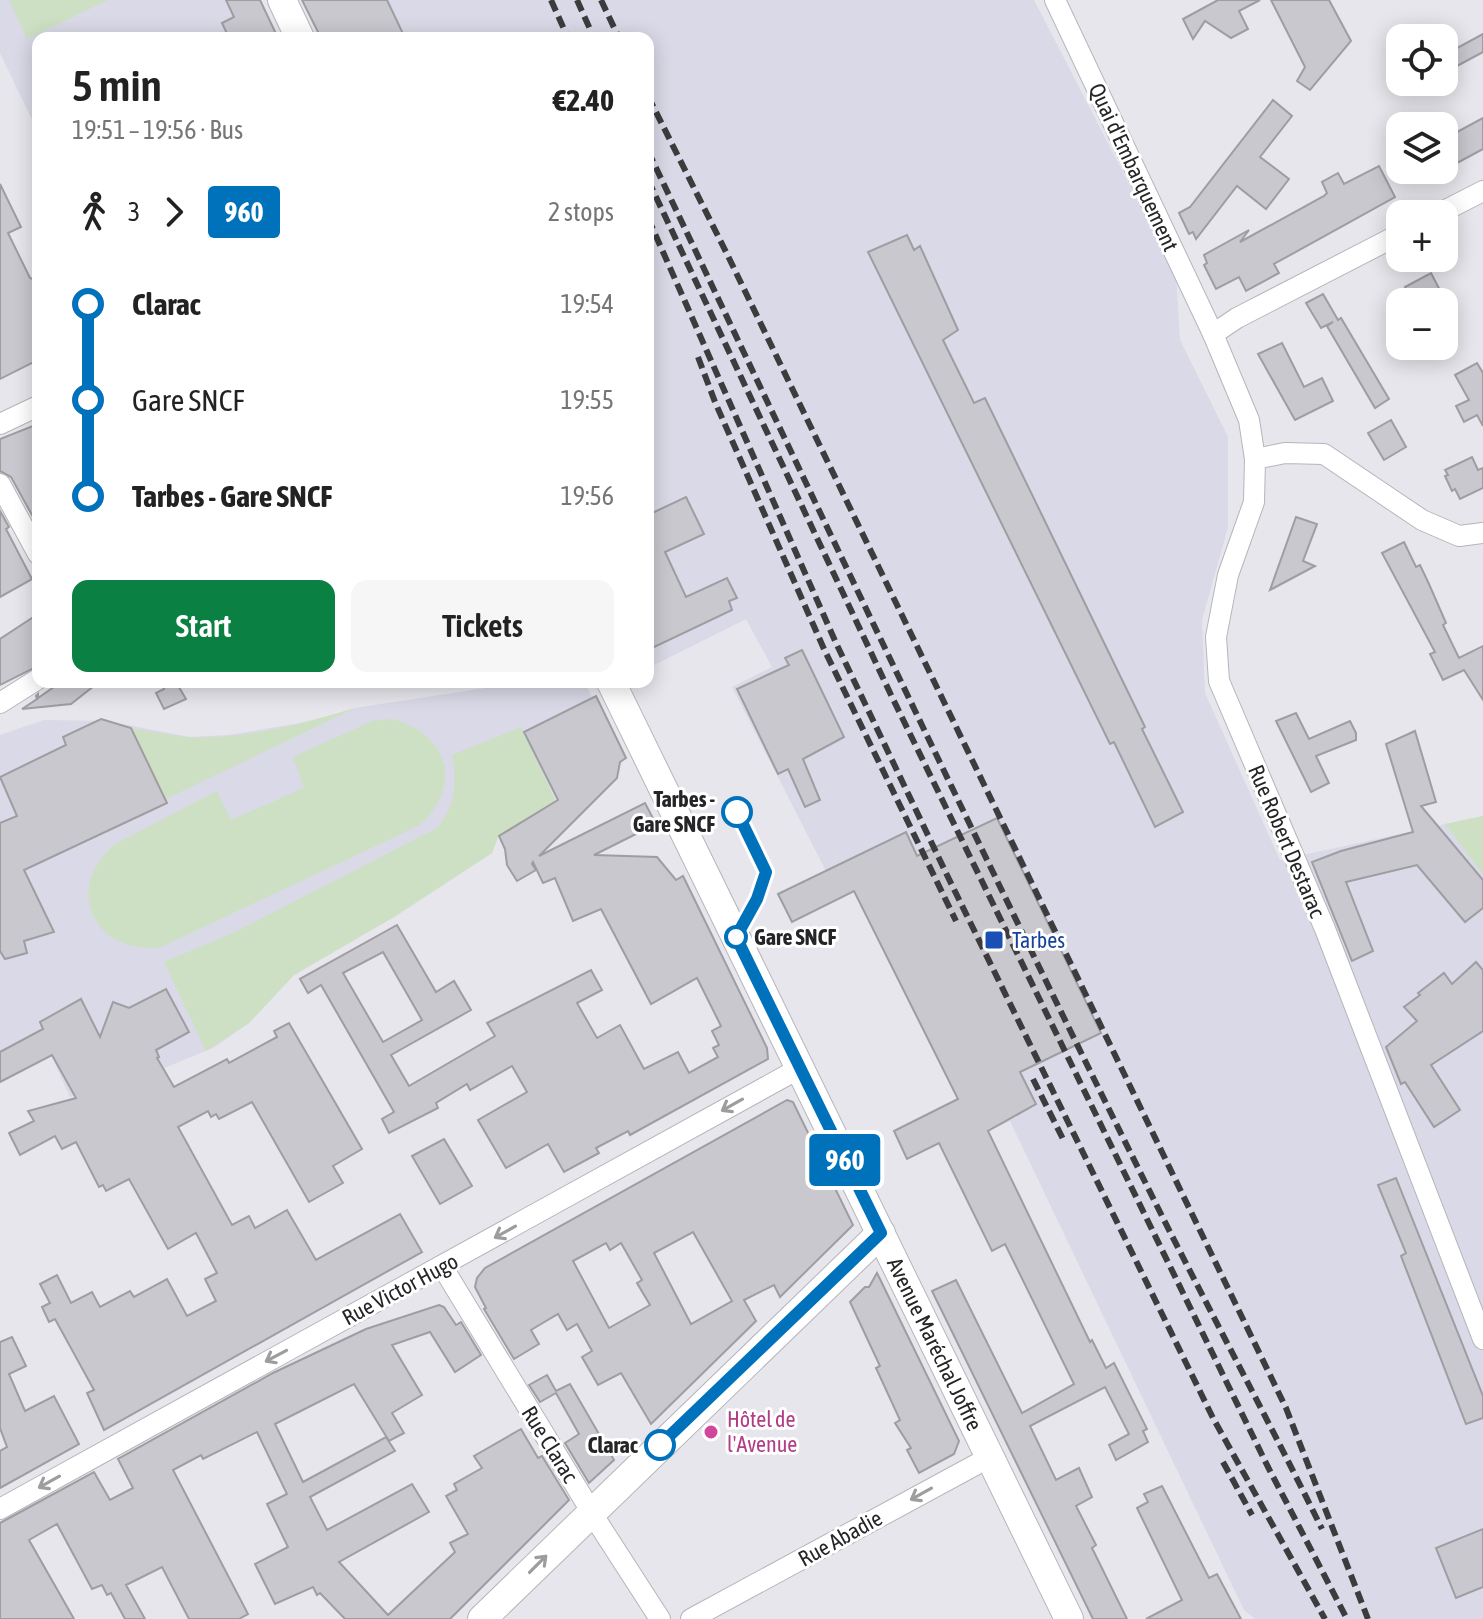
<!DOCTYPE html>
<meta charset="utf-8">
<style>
:root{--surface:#fff;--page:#f6f6f6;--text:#222;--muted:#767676;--accent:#0b8043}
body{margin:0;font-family:"Asap Condensed",sans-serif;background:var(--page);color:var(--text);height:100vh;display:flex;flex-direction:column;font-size:30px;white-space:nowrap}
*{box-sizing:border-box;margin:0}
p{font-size:26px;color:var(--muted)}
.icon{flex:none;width:44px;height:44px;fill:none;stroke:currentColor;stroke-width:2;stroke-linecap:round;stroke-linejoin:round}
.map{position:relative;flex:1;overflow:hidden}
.drawer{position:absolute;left:32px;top:32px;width:622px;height:656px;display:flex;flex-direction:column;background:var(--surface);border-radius:16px;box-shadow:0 4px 20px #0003}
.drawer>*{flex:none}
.badge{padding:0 16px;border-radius:6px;font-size:28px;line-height:52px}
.buttons{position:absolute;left:1386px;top:24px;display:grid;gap:16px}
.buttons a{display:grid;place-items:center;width:72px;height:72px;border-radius:16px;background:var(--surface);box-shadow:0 4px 20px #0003;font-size:40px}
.map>.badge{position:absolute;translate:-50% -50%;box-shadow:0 0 0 4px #fff}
.legs{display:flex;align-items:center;gap:12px;height:88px;padding:0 40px;font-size:26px}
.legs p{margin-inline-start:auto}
.head{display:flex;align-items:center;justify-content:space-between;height:136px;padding:0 40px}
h1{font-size:44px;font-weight:600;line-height:60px}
.cta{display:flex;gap:16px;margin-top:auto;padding:16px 40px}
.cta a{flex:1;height:92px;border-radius:16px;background:var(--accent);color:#fff;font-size:32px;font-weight:600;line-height:92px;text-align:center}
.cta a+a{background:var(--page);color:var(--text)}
ul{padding:0 40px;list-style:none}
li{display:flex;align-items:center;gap:28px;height:96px;font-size:30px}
li i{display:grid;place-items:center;width:12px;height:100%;margin:0 10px;background:currentColor}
li i::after{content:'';width:20px;height:20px;margin:-10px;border:6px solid;border-radius:50%;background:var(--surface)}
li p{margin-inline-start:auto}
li:first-child i{background:linear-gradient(#0000 50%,currentColor 0)}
li:last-child i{background:linear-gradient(currentColor 50%,#0000 0)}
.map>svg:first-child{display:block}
.built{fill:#d9d9e7}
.green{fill:#cee0c3}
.building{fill:#c8c8ce;stroke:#9d9da2;stroke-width:2;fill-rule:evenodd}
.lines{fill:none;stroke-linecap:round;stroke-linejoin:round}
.street-casing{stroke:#b5b6bb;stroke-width:22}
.secondary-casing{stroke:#b5b6bb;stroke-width:30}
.street{stroke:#fff;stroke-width:20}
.secondary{stroke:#fff;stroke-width:28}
.rail{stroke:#3c3c3f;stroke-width:6;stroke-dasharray:12 6;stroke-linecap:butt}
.oneway{stroke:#9d9d9e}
.line-1-casing{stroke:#fff;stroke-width:18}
.line-1{stroke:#0072bc;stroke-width:12}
.stop-1-dot{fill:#fff;stroke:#0072bc;stroke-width:4}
.transit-dot{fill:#1a4fb4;stroke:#fff;stroke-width:3}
.hotel-dot{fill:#d1479c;stroke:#fff;stroke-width:3}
.labels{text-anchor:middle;stroke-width:6;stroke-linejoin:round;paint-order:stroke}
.street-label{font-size:22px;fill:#252527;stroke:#fff}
.stop-label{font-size:22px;font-weight:bold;fill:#252527;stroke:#fff;text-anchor:end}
.transit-label{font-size:22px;fill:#164399;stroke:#fff;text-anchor:start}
.hotel-label{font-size:22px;fill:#b23c85;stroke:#fff;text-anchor:start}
</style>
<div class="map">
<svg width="1483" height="1619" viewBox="0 0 1483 1619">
<rect width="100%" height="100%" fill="#e6e6ec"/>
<g class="built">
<path d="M0 0H260L278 38H38V132L0 53Z"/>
<path d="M303 0H1034L1176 275 1180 340 1228 437V527L1202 620 1205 693 1280 860 1483 816V1619H1255L1244 1610 1010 1121 996 1128 989 1119 907 1159 894 1131 972 1093 969 1087 955 1093 858 898 868 884 792 922 778 894 826 871 732 687 772 667 746 619 648 668V38H321Z"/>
<path d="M525 682H585L592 698 524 732 556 801 498 837 492 853 394 917 294 975 249 1023 213 1048 164 1068 70 1097 51 1055 0 1082V735L44 720 107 721 189 737 229 735 307 722 355 708Z"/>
</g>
<g class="green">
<path d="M9 0H108L27 39Z"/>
<path d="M355 708 166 799 131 728C150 731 169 735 187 737 240 741 305 723 355 708Z"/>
<path d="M392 719C449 734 463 785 420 825L161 947C92 956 62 885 117 843L217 791 231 820 304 788 293 757 372 721Z"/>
<path d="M521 727 556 801 498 837 492 853 394 917 294 975 249 1023 206 1051 164 962 231 934 437 828C456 805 457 784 452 755Z"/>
<path d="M1483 816V874L1445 824Z"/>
</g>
<g class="building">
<path d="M226 0H260L278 38H229L222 23 234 17Z"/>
<path d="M302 0H387L405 38H321Z"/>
<path d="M1218 0H1260L1239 11 1248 29 1231 38 1205 21 1193 39 1183 19Z"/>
<path d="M1271 0H1329L1351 41 1310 90 1297 81 1305 67Z"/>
<path d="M1483 34V52L1444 73V55Z"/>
<path d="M1273 100 1292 116 1260 157 1289 179 1266 209 1237 186 1196 239 1193 232 1189 234 1179 213 1190 207Z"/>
<path d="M1483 118V149L1444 170V139Z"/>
<path d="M1379 166 1395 197 1274 264 1279 273 1246 291 1239 277 1216 289 1204 265 1207 263 1204 255 1249 230 1240 242 1324 196 1327 193 1322 182 1338 173 1344 184Z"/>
<path d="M0 184 21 227 8 233 30 278 38 281V360L0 379Z"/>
<path d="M907 235 914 250 920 246 958 330 943 340 974 403 985 398 1145 727 1142 729 1183 812 1155 827 1114 742 1110 744 868 252Z"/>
<path d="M1431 273 1446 302H1413L1405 287Z"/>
<path d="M1323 294 1338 320 1341 318 1389 399 1375 408 1327 326 1333 322 1321 328 1306 303Z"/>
<path d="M1282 343 1304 387 1322 378 1333 401 1295 420 1258 354Z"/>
<path d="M1477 363 1483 373V426L1477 415 1464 422 1456 406 1469 400 1455 375Z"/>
<path d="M1391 420 1406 447 1384 460 1368 433Z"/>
<path d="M38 424V511L32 515 11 477 0 471V439Z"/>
<path d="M1472 457 1478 470 1483 468V488L1460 499 1455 489 1452 491 1445 476 1448 475 1445 470Z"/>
<path d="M686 497 704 534 665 552 686 597 727 578 737 598 729 601 732 610 648 650V515Z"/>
<path d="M0 511 9 527 6 529 32 579 0 597Z"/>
<path d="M1296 517 1317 524 1303 561 1315 566 1270 590Z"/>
<path d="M1404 542 1416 567 1420 565 1429 584 1446 623 1443 625 1459 658 1483 646V700L1464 670 1443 680 1430 654 1435 652 1382 553Z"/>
<path d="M38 614V666L0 685V639Z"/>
<path d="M802 650 844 737 803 759 820 800 805 807 788 769 778 774 737 689 789 665 785 658Z"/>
<path d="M61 682H99L71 704 22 709 37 699 36 696 38 694V698Z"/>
<path d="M162 682H176L186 699 164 709 156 693 164 689Z"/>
<path d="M596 696 626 758 620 762 617 778 539 856 645 803 656 824 594 855 657 857 676 880 683 876 767 1048 768 1059 630 1135 628 1131 596 1148 599 1153 564 1172 548 1144 506 1168 478 1120 527 1092 512 1066 470 1090 467 1084 436 1103 438 1108 389 1133 382 1119 394 1112 321 985 308 993 300 979 397 925 436 992 454 981 471 1010 391 1055 409 1086 495 1036 487 1023 591 970 602 990 577 1003 597 1038 620 1025 644 1069 678 1052 689 1073 718 1057 713 1048 719 1045 712 1031 721 1026 697 978 651 1004 601 909 573 921 555 878 543 883 533 862 532 864 536 870 517 881 507 865 505 849 499 836 558 800 524 732ZM383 952 422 1020 383 1042 343 973Z"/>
<path d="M1296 713 1309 739 1350 721 1356 733V740L1316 756 1329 783 1311 792 1276 721Z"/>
<path d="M101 719 131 728 167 803 24 870 54 932 24 941 27 953 5 959 0 951V823L17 816 0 777 66 745 63 737Z"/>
<path d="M1415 731 1436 802 1421 806 1483 880V908L1465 922 1417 865 1346 882 1373 951 1352 961 1312 862 1341 851 1413 832 1386 744Z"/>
<path d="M997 818 1101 1033 1020 1072 1036 1104 988 1131 1090 1342 1092 1340 1106 1368 1114 1363 1147 1429 1143 1431 1148 1442 1116 1460 1109 1445 1129 1434 1105 1387 1030 1426 1056 1480 1079 1468 1092 1497 1076 1506 1096 1545 1092 1548 1127 1619H1093L932 1291 956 1280 1022 1413 1074 1384 1005 1244 992 1251 939 1143 907 1159 894 1131 958 1099 854 891 792 922 778 894 906 832 917 856Z"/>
<path d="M1476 962 1483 970V1031L1431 1065 1460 1110 1434 1127 1405 1082 1401 1084 1386 1047 1417 1021 1404 1007 1420 995 1418 993 1444 973 1452 984Z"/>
<path d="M166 989 189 1032 156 1050 159 1057 157 1058 174 1087 227 1059 229 1063 277 1037 274 1031 289 1023 362 1149 333 1166 343 1183 309 1202 252 1102 219 1119 216 1114 211 1117 208 1111 178 1127 232 1225 249 1216 255 1228 287 1210 316 1260 400 1214 422 1252 104 1430 87 1393 94 1390 55 1319 49 1322 42 1307 50 1303 40 1284 57 1275 71 1303 92 1292 100 1307 130 1291 134 1297 167 1279 187 1316 216 1301 205 1279 217 1273 196 1233 168 1249 129 1179 106 1191 103 1185 99 1187 76 1142 62 1149 55 1136 20 1155 9 1133 34 1121 28 1111 76 1098 52 1055 0 1082V1052L43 1029 40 1022 81 999 100 1037 113 1002 129 1008Z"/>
<path d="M787 1100 793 1102 853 1225 780 1297 774 1285 744 1300 756 1321 651 1424 621 1373 598 1385 582 1357 592 1351 577 1324 567 1330 558 1314 531 1330 539 1344 514 1359 484 1309 486 1308 475 1287 477 1278 485 1268ZM693 1232 732 1301 691 1324 654 1253ZM606 1243 610 1250 621 1243 642 1280 637 1283 650 1305 609 1328 573 1261Z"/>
<path d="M444 1139 472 1186 440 1204 412 1156Z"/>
<path d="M1396 1178 1483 1396V1418L1466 1424 1401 1256 1406 1253 1378 1185Z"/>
<path d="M877 1273 959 1441 954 1454 919 1473 907 1450 911 1448 895 1423 900 1420 876 1368 880 1366 850 1302 865 1287H869Z"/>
<path d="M439 1305 444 1307 456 1325 461 1322 481 1355 455 1372 430 1332 392 1345 422 1395 392 1413 404 1433 389 1441 354 1384 275 1424 303 1482 386 1437 395 1451 310 1497 327 1530 412 1484 429 1512 339 1562 388 1615 455 1552 450 1543 468 1534 446 1496 457 1490 454 1484 482 1468 474 1456 521 1429 538 1458 542 1456 569 1500 450 1619H345L320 1593 317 1595 313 1587 275 1604 255 1564 288 1547 267 1504 287 1494 257 1432 203 1459 201 1455 173 1470 248 1614 239 1619H189L162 1567 126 1585 145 1619H125L111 1593 107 1595 102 1585 92 1589 57 1524 29 1540 74 1619H0V1523L94 1472 110 1500 133 1488 118 1459 273 1373 366 1329Z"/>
<path d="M12 1337 26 1366 9 1374 25 1411 54 1396 79 1444 0 1488V1451L7 1447 0 1428V1342Z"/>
<path d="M547 1375 556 1391 570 1384 614 1460 589 1483 565 1443 579 1434 556 1393 540 1402 529 1385Z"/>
<path d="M1162 1486 1209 1578 1217 1574 1241 1619H1146L1182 1600 1137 1508 1148 1502 1144 1494Z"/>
<path d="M1483 1529V1587L1456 1598 1436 1548Z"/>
</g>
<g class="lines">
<g class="street-casing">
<g id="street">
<path d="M1055 0 1213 334 1249 420 1255 459 1254 502 1228 575 1216 637 1219 681 1325 929 1483 1339"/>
<path d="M1438 214 1483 191"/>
<path d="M1213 334 1237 318 1400 234"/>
<path d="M0 424 38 406"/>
<path d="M1255 459 1285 453 1324 454 1422 520 1459 536 1483 533"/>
<path d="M0 484 38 554"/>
<path d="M0 703 38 679"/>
<path d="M442 1266 600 1526 660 1619"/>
<path d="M0 1509 800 1068"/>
<path d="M691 1619 990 1457"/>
</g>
</g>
<g class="secondary-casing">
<g id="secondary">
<path d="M282 0 300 38"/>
<path d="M611 682 1069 1619"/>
<path d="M482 1619 881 1233"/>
</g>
</g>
<use href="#street" class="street"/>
<use href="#secondary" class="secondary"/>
<g class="rail">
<path d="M551 0 568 38"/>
<path d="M577 0 594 38"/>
<path d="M601 0 619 38"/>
<path d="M648 96 727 254 1286 1408 1368 1619"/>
<path d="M648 151C816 504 983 857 1157 1206 1211 1314 1269 1421 1322 1529"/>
<path d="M648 180 892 697 1267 1465 1347 1619"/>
<path d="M648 218 836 643 947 875 1213 1418 1325 1619"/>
<path d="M698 357 715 402 824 649 956 921"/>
<path d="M1033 1079 1065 1143"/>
<path d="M1223 1462 1252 1515"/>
</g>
</g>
<defs><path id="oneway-shaft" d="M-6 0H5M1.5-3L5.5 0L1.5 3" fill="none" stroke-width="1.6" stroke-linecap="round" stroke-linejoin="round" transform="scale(2)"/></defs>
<g class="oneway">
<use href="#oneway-shaft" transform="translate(732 1105) rotate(151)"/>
<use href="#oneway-shaft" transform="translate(505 1232) rotate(151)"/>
<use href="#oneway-shaft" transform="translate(276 1356) rotate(152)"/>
<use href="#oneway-shaft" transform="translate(49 1482) rotate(151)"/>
<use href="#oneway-shaft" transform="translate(921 1494) rotate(151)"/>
<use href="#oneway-shaft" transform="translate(538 1564) rotate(-45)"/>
</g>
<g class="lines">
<g class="line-1-casing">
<path id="line-1" d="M660 1445 881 1233 736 937 757 899 766 872 737 812"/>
</g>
<use href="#line-1" class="line-1"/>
</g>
<g class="stop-1-dot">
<circle cx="737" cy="812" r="14"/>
<circle cx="736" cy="937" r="10"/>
<circle cx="660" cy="1445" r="14"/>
</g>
<rect class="transit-dot" x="984" y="930" width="20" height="20" rx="4"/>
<circle class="hotel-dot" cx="711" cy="1432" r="8"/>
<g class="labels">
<g class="street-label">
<text transform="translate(1134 167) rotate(65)" y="8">Quai d'Embarquement</text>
<text transform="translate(1287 841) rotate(67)" y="8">Rue Robert Destarac</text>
<text transform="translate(400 1289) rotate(-28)" y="8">Rue Victor Hugo</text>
<text transform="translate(935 1344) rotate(64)" y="8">Avenue Maréchal Joffre</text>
<text transform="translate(550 1444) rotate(58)" y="8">Rue Clarac</text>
<text transform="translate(840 1538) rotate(-29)" y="8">Rue Abadie</text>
</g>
<g class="stop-label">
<text x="715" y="807">Tarbes -<tspan x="715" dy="25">Gare SNCF</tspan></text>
<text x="754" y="945" text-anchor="start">Gare SNCF</text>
<text x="638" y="1453">Clarac</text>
</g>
<g class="transit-label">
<text x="1012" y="948">Tarbes</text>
</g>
<g class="hotel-label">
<text x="727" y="1427">Hôtel de<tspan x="727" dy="25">l'Avenue</tspan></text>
</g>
</g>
</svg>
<div class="buttons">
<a><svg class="icon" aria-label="locate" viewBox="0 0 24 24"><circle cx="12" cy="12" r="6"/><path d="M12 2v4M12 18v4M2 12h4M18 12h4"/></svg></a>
<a><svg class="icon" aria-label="layers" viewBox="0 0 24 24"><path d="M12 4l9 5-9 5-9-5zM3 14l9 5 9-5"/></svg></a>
<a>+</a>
<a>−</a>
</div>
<b class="badge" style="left:845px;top:1160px;background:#0072bc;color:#fff">960</b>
<section class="drawer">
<div class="head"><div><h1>5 min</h1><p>19:51 – 19:56 · Bus</p></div><b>€2.40</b></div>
<div class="legs"><svg class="icon" aria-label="walk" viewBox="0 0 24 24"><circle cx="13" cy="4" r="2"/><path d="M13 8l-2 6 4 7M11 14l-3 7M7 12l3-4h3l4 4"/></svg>3<svg class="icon" aria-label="forward" viewBox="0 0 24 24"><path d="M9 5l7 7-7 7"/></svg><b class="badge" style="background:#0072bc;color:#fff">960</b><p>2 stops</p></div>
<ul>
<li><i style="color:#0072bc"></i><b>Clarac</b><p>19:54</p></li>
<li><i style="color:#0072bc"></i><span>Gare SNCF</span><p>19:55</p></li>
<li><i style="color:#0072bc"></i><b>Tarbes - Gare SNCF</b><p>19:56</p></li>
</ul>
<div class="cta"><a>Start</a><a>Tickets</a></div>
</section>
</div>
